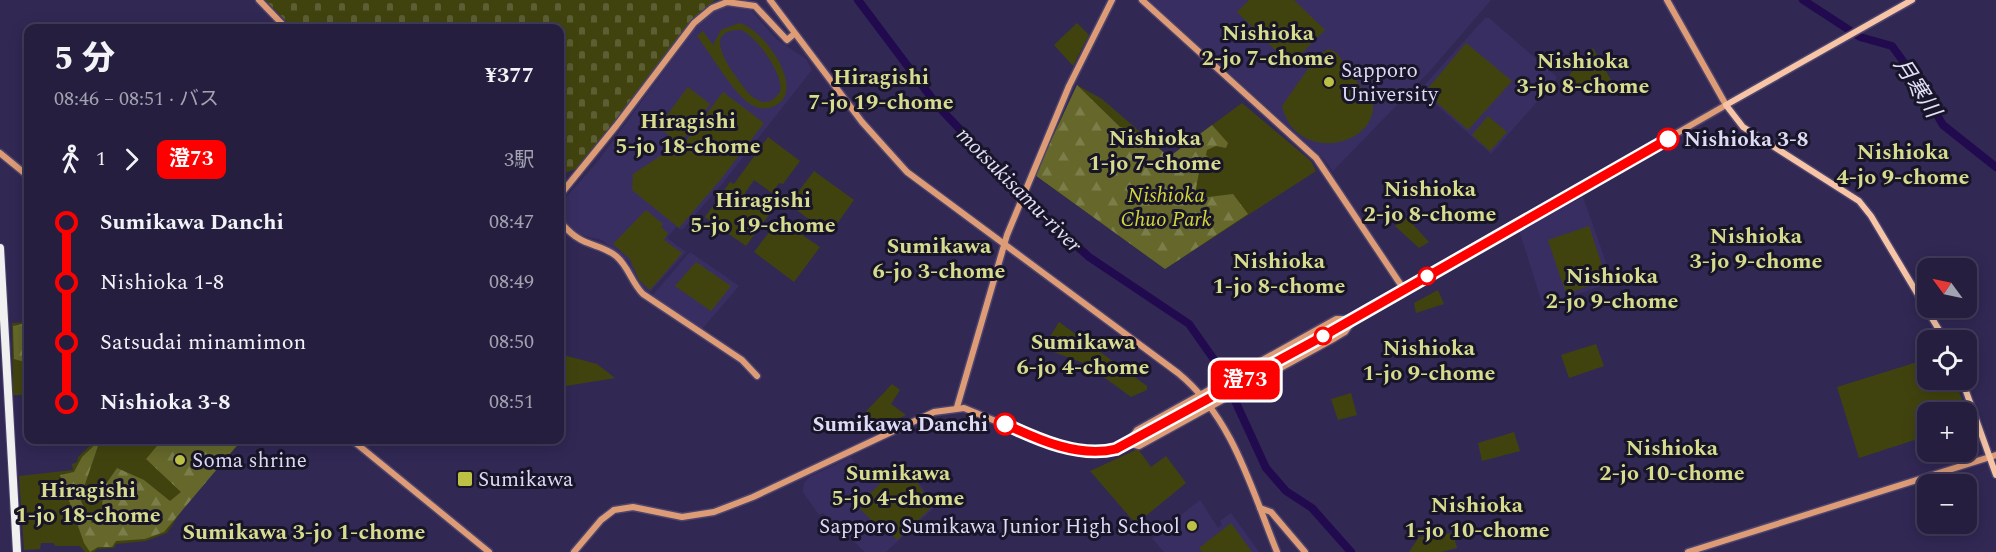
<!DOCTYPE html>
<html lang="ja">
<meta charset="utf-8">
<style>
:root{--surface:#251e3f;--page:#2d2746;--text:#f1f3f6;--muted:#a3a2b0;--line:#423c59}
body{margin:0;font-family:Spectral,"Noto Sans JP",serif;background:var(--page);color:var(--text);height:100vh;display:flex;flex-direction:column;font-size:22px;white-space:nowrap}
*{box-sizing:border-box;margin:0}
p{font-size:20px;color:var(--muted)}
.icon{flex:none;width:33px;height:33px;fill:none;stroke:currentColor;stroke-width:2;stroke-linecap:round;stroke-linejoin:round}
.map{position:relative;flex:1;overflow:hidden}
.side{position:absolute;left:24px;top:24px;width:540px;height:420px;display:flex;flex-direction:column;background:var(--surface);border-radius:12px;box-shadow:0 3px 15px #0003,0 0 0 2px var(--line)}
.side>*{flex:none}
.badge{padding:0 12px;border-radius:9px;font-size:21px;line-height:39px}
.needle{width:39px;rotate:303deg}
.tools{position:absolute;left:1917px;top:258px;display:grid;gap:12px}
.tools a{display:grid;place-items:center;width:60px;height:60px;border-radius:12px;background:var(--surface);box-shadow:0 3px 15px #0003,0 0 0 2px var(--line);font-size:30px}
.map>.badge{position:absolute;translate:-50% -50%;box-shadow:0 0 0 3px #fff}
.legs{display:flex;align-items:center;gap:9px;height:66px;padding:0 30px;font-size:20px}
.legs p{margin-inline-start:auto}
.summary{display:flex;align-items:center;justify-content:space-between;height:102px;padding:0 30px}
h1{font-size:33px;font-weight:800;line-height:45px}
ul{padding:0 30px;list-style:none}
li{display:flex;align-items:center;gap:21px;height:60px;font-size:22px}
li i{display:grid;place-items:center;width:9px;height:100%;margin:0 8px;background:currentColor}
li i::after{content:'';width:15px;height:15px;margin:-8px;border:4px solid;border-radius:50%;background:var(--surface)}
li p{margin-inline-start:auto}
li:first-child i{background:linear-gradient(#0000 50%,currentColor 0)}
li:last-child i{background:linear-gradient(currentColor 50%,#0000 0)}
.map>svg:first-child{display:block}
.built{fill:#392e61}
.green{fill:#41430f;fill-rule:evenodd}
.forest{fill:url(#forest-firs)}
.cemetery{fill:url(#cemetery-stones)}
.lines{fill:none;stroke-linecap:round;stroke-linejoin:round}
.river{stroke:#210a4d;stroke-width:8}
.secondary-casing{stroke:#4d446e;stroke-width:9}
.primary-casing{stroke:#4d446e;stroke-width:9}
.highway-casing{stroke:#4d446e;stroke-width:10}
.secondary{stroke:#de9c76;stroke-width:6}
.primary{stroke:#f7c4a6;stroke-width:6}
.highway{stroke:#f0f0f0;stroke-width:8}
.secondary-bridge-casing{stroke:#4d446e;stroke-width:9;stroke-linecap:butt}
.secondary-bridge{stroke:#de9c76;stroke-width:6}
.line-1-casing{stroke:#fff;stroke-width:14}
.line-1{stroke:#f00;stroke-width:9}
.poi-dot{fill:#bcc044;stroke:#191529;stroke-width:2}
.stop-1-dot{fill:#fff;stroke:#f00;stroke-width:3}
.labels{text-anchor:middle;stroke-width:6;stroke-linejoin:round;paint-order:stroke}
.poi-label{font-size:21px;fill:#dddaf6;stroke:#191529;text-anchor:start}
.stop-label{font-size:21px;font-weight:bold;fill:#dddaf6;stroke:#191529;text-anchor:start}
.park-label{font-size:21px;font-style:italic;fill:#d2d639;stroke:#191529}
.neighbourhood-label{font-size:22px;font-weight:bold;fill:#d6db8d;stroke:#191529}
.water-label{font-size:22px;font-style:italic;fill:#e2dff8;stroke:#191529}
</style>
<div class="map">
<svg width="1996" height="552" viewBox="0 0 1996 552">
<defs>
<pattern id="forest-firs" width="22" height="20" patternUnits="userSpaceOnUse" patternTransform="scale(1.5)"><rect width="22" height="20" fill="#65682a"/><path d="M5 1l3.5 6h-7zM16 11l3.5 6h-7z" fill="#7b7d4a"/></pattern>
<pattern id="cemetery-stones" width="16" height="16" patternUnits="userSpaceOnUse" patternTransform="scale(1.5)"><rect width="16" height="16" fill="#41430f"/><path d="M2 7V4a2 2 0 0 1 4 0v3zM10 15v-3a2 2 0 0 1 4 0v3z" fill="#5c5e33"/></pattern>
</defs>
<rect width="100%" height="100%" fill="#312854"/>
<g class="built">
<path d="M1149 0H1491L1430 71 1333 171 1321 156Z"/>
<path d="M727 6 751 10 776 39 806 59 812 70 722 184 682 230 676 227 667 238 686 252 649 293 637 283 629 262 602 240 580 235 560 217V204L598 161 703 18 716 9Z"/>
<path d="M1485 18H1489L1556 76V80L1491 154 1420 90Z"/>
<path d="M1583 197 1613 282 1543 306 1519 230Z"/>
<path d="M690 252 739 286 702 329 652 296Z"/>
<path d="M851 457 866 481 906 462 935 507 886 552H865L823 513 819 515 803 492 804 483 809 477Z"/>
<path d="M1200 500 1218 528 1222 525 1220 521 1231 513 1259 552H1164L1152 538Z"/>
</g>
<g class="green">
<path d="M1249 0H1294L1325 30 1290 65 1237 12Z"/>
<path d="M739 23C763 27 814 98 768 108 761 109 753 107 747 102 728 85 713 57 697 36L703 31 713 45 721 30ZM741 30C756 35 785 76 780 92 764 115 747 93 737 78 726 63 703 29 741 30Z"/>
<path d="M1077 23 1089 35 1073 66 1054 45Z"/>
<path d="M1466 43 1512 81 1468 130 1425 92Z"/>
<path d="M1593 48 1611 80 1585 96 1580 87 1569 78 1570 74Z"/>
<path d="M1328 49 1336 52 1373 104C1375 148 1295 163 1282 106L1317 56Z"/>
<path d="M1077 85 1102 99 1169 157 1242 103 1311 161 1316 171 1165 269 1035 175Z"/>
<path d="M688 87 710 104 680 144 658 127Z"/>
<path d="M723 92 764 123 721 179 679 228 632 190 633 174 677 145 682 146Z"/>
<path d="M1488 116 1507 132 1490 151 1472 135Z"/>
<path d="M768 137 800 161 783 184 779 183 772 193 754 180 745 193 771 212 746 246 705 217 730 182 734 184Z"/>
<path d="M814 171 854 200 829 235 789 204Z"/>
<path d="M646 210 663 224 661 227 668 233 664 240 682 253 650 290 639 280 630 259 613 244Z"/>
<path d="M1407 218 1429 242 1419 248 1395 226Z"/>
<path d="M779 219 820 247 794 282 754 252Z"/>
<path d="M1589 226 1606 277 1603 281 1566 294 1548 240Z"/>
<path d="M696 262 731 286 711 311 675 286Z"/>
<path d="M1438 290 1444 304 1416 313 1414 303Z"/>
<path d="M28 322V395H13L12 323Z"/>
<path d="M1059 322 1147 386V390L1131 397 1086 364 1043 348Z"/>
<path d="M1596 344 1604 366 1569 378 1561 355Z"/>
<path d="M567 356 597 364 615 378 560 387 562 358Z"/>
<path d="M1927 359 1928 380H1955L1966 411 1928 412 1927 436 1859 458 1837 387Z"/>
<path d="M892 384 900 390 891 404 906 415 872 433 858 420Z"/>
<path d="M1351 393 1357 415 1338 420 1331 399Z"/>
<path d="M1514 432 1520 451 1482 461 1478 443Z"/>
<path d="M96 440H237L240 443 192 495 167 533 146 541 116 544 114 548 97 549 94 552H85L80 546H55L54 543H41L40 549 24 550 19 476 73 470 72 464 77 462 78 457Z"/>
<path d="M1138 449 1151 467 1166 456 1186 483 1136 524 1090 471Z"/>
<path d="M906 464 932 507 897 540 889 532 887 535 860 509 870 499 868 496 892 471Z"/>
<path d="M1231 523 1252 552H1202L1199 548Z"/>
<path d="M1453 533 1457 548 1441 552H1409L1419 537Z"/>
</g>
<g class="forest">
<path d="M1077 85 1120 127 1143 135 1169 157 1212 125 1228 143 1226 148 1216 146 1207 150 1206 155 1219 168 1199 172 1195 194 1200 198 1233 194 1248 214 1165 269 1035 175Z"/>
<path d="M28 323V363L14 359 13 326Z"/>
<path d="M100 440 80 499 92 523 109 519V510L102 504 106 484 117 468 144 480 170 501 181 492 146 459 162 440H236L239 443 164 532 145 539 116 541 112 547H98L90 552 84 543 60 475 74 472 82 457Z"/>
</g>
<path class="cemetery" d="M265 0H715L687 26 615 124 578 168 560 175V28H293Z"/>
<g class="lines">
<g class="river">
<path d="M858 0 937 105 1027 201 1089 257 1189 324 1220 368 1266 468 1286 491 1312 508 1351 552"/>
<path d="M1803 0 1860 37 1892 46 1911 72 1943 125 1996 167"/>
</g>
<g class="secondary-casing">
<g id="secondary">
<path d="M259 0 286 28"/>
<path d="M770 0 862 122 907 172 1178 373C1233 418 1251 488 1277 552"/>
<path d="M1142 0 1316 158 1403 288"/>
<path d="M0 153 28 176"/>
<path d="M560 195 616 126 694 23 712 8 727 2 755 6 787 40 794 34"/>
<path d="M560 222C565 227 571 234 578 238 590 246 604 246 616 256 629 267 631 282 643 294L742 360 757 376"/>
<path d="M1336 319H1354L1345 332 1335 338 1139 446 1128 443 1137 430Z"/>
<path d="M1318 339 1726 105 1667 0"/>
<path d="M957 407 1007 235 1069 86 1112 0"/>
<path d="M352 440 489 552"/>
<path d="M1260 508 1271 512 1305 552"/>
<path d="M574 552 601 520 614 510 633 507 682 517 714 512 753 497 934 412 964 408 1020 431 1069 448 1090 453 1117 449 1139 438"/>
<path d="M1688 552 1996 455"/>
</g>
</g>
<g class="primary-casing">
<g id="primary">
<path d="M1912 0 1726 105 1743 127 1859 201 1871 216 1945 340"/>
<path d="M1962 380 1996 475"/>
</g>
</g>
<g class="highway-casing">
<path id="highway" d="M0 248 17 552"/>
</g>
<use href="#secondary" class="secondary"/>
<use href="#primary" class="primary"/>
<use href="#highway" class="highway"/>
<g class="secondary-bridge-casing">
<path id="secondary-bridge" d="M1139 438 1318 339"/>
</g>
<use href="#secondary-bridge" class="secondary-bridge"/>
</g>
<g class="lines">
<g class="line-1-casing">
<path id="line-1" d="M1005 424C1039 440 1079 458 1116 449L1318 339 1668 139"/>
</g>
<use href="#line-1" class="line-1"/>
</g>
<g class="poi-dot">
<circle cx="1329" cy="82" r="6"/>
<circle cx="180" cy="460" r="6"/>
<rect x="457" y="471" width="16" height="16" rx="3"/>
<circle cx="1192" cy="526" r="6"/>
</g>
<g class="stop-1-dot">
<circle cx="1668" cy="139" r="10"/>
<circle cx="1427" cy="276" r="8"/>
<circle cx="1323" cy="336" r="8"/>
<circle cx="1005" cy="424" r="10"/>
</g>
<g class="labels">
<g class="poi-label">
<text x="1341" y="77">Sapporo<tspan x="1341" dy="24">University</tspan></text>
<text x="192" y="467">Soma shrine</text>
<text x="478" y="486">Sumikawa</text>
<text x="1180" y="533" text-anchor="end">Sapporo Sumikawa Junior High School</text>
</g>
<g class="stop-label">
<text x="1684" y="146">Nishioka 3-8</text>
<text x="988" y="431" text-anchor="end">Sumikawa Danchi</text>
</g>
<g class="park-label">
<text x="1166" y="202">Nishioka<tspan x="1166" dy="24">Chuo Park</tspan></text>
</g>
<g class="neighbourhood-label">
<text x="1268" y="40">Nishioka<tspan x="1268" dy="25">2-jo 7-chome</tspan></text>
<text x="1583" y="68">Nishioka<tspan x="1583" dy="25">3-jo 8-chome</tspan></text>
<text x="881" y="84">Hiragishi<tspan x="881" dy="25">7-jo 19-chome</tspan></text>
<text x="688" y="128">Hiragishi<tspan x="688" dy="25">5-jo 18-chome</tspan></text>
<text x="1155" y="145">Nishioka<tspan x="1155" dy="25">1-jo 7-chome</tspan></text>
<text x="1903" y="159">Nishioka<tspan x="1903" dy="25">4-jo 9-chome</tspan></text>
<text x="1430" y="196">Nishioka<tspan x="1430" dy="25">2-jo 8-chome</tspan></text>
<text x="763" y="207">Hiragishi<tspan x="763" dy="25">5-jo 19-chome</tspan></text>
<text x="1756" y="243">Nishioka<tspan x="1756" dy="25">3-jo 9-chome</tspan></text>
<text x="939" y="253">Sumikawa<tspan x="939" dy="25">6-jo 3-chome</tspan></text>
<text x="1279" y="268">Nishioka<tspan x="1279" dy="25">1-jo 8-chome</tspan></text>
<text x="1612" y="283">Nishioka<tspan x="1612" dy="25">2-jo 9-chome</tspan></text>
<text x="1083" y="349">Sumikawa<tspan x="1083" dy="25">6-jo 4-chome</tspan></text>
<text x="1429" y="355">Nishioka<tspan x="1429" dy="25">1-jo 9-chome</tspan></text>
<text x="1672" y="455">Nishioka<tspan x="1672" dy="25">2-jo 10-chome</tspan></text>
<text x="898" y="480">Sumikawa<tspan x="898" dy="25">5-jo 4-chome</tspan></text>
<text x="88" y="497">Hiragishi<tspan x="88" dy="25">1-jo 18-chome</tspan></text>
<text x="1477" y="512">Nishioka<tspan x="1477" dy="25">1-jo 10-chome</tspan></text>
<text x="304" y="539">Sumikawa 3-jo 1-chome</text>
</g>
<g class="water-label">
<text transform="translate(1918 87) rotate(57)" y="8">月寒川</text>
<text transform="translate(1020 189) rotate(45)" y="8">motsukisamu-river</text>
</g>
</g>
</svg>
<div class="tools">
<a><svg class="needle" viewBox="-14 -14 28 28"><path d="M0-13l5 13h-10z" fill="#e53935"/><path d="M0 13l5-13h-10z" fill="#a3a2b0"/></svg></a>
<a><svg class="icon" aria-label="locate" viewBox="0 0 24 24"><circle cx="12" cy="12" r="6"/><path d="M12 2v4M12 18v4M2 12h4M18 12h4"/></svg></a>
<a>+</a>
<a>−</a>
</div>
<b class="badge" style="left:1245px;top:380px;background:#f00;color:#fff">澄73</b>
<section class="side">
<div class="summary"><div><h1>5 分</h1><p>08:46 – 08:51 · バス</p></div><b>¥377</b></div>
<div class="legs"><svg class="icon" aria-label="walk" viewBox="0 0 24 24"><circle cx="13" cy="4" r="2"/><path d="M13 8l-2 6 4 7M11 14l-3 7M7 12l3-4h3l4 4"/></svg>1<svg class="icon" aria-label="forward" viewBox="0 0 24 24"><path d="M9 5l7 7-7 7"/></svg><b class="badge" style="background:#f00;color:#fff">澄73</b><p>3駅</p></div>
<ul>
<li><i style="color:#f00"></i><b>Sumikawa Danchi</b><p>08:47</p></li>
<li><i style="color:#f00"></i><span>Nishioka 1-8</span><p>08:49</p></li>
<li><i style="color:#f00"></i><span>Satsudai minamimon</span><p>08:50</p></li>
<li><i style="color:#f00"></i><b>Nishioka 3-8</b><p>08:51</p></li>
</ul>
</section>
</div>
